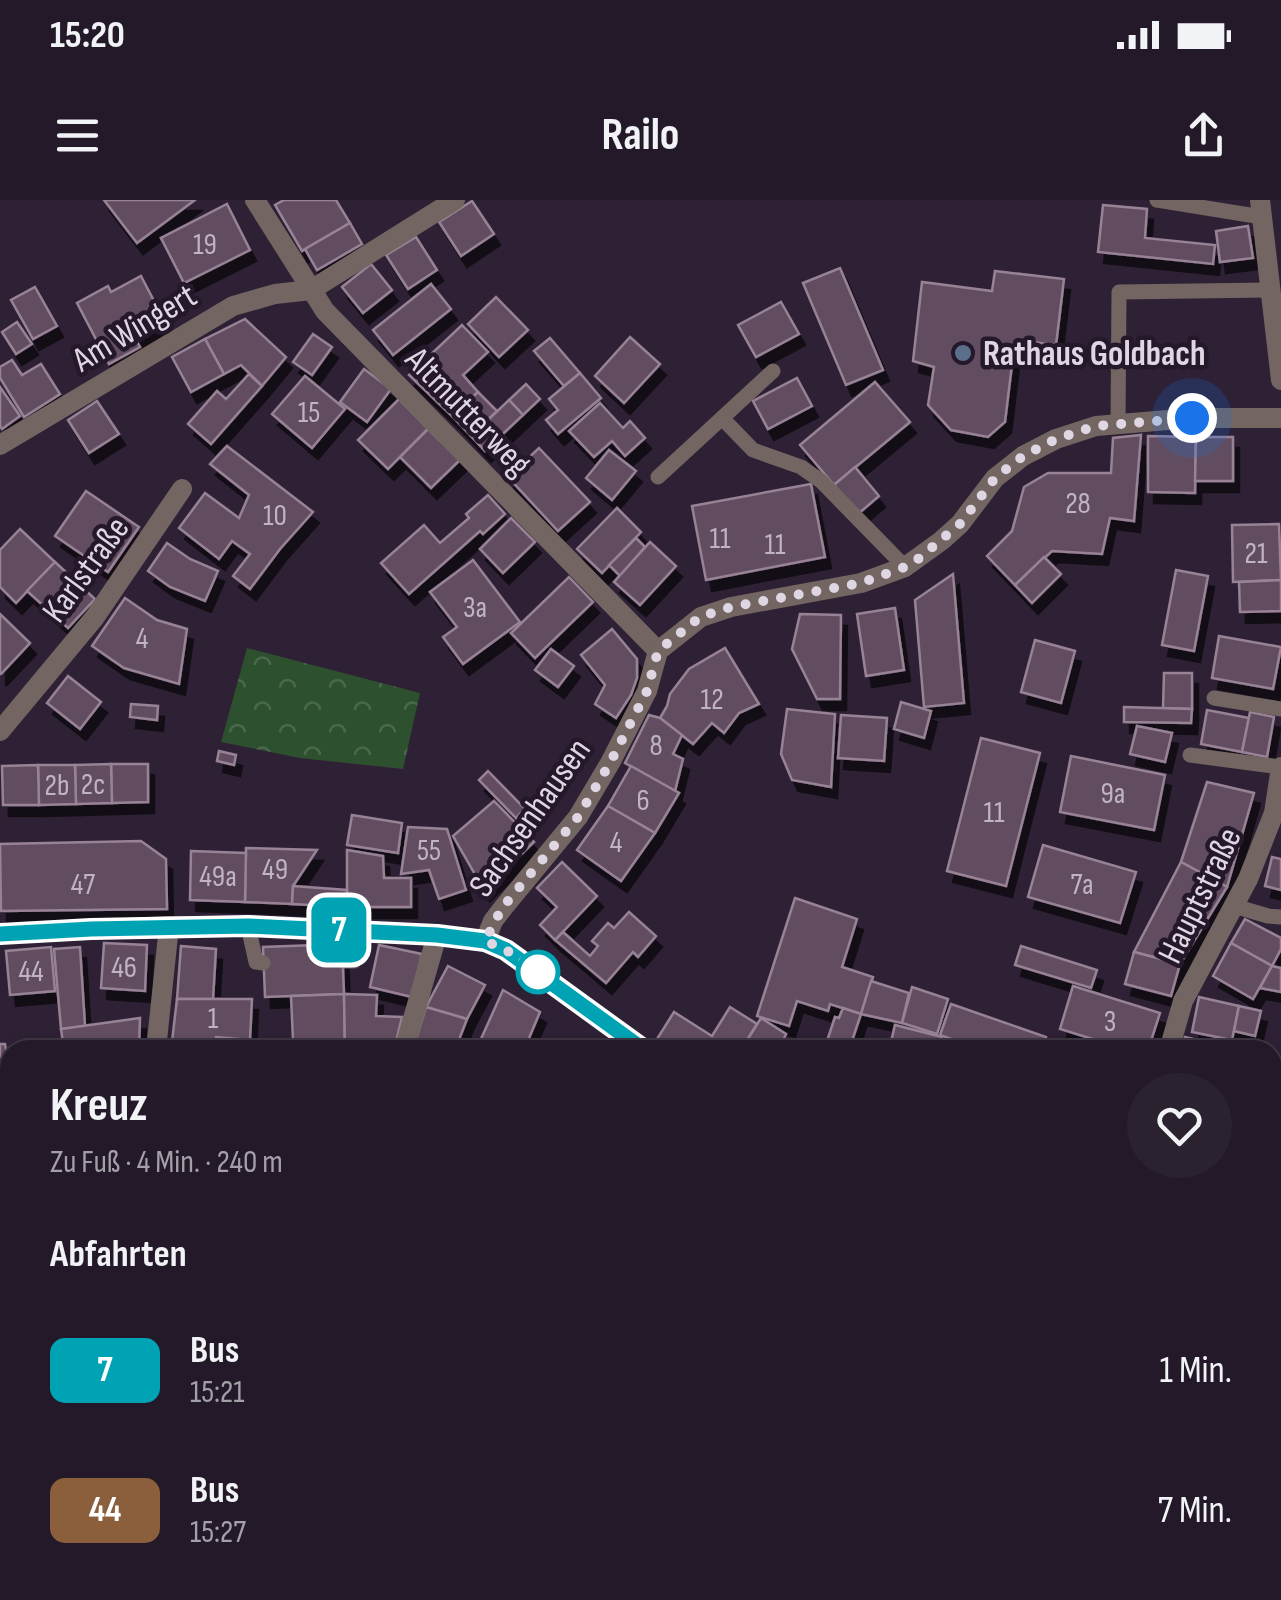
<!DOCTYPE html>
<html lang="de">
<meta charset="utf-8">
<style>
:root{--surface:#231928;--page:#2b2230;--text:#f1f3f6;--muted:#a3a0a8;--line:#403845}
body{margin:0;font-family:"Sofia Sans Condensed",sans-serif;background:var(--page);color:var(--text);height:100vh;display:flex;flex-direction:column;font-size:38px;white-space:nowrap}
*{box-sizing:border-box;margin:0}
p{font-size:32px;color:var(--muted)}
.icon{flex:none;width:55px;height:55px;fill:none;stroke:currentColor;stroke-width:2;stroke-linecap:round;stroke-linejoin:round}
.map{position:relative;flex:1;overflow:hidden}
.details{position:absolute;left:0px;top:840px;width:1282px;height:560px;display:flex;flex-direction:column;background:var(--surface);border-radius:30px 30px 0 0;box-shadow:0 2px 8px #0004,0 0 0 2px var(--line)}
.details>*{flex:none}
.badge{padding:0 20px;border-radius:15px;font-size:35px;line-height:65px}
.you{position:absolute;width:50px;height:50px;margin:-25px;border:8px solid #fff;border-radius:50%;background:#1a73e8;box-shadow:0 0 0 15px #1a73e833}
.map>.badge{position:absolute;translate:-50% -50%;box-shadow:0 0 0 5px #fff}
h2{padding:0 50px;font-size:38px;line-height:90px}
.round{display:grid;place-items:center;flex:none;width:105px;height:105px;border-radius:52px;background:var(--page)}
.head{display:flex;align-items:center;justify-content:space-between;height:170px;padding:0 50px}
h1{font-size:48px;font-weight:700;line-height:75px}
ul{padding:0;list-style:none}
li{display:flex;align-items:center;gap:30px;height:140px;padding:0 50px}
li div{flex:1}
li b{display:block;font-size:38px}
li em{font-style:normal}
li .badge{min-width:110px;font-weight:700;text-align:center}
.status{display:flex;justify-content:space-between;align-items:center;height:70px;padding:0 50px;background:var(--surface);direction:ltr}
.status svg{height:28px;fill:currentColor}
header{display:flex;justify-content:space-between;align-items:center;height:130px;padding:0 50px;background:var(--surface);font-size:45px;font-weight:700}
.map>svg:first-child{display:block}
.forest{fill:url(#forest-crowns)}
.building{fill:#624d60;stroke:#988296;stroke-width:2.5;filter:url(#shadow)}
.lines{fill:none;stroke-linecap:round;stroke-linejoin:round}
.service{stroke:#736662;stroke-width:15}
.minor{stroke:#736662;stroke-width:20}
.tertiary{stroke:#736662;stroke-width:20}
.line-casing{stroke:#fff;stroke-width:22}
.line{stroke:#00a3b4;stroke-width:15}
.walk{stroke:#dfd6e3;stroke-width:10;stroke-dasharray:0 18}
.service-dot{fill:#5c6f8a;stroke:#25182b;stroke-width:4}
.stop-dot{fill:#fff;stroke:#00a3b4;stroke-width:5}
.labels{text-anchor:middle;stroke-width:9;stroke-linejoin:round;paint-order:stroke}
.number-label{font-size:30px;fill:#c0b4c2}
.street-label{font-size:35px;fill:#dfd6e3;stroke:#25182b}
.poi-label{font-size:35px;font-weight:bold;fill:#dfd6e3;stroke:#25182b;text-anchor:start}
</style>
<div class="status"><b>15:20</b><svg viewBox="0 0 49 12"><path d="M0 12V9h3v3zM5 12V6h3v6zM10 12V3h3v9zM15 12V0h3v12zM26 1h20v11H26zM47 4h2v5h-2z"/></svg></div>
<header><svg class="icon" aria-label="menu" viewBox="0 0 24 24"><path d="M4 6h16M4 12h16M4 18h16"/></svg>Railo<svg class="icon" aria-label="share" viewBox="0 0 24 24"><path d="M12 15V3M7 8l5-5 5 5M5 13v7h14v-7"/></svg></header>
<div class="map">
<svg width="1281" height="1400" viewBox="0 0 1281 1400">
<defs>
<pattern id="forest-crowns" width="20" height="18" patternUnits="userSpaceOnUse" patternTransform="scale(2.5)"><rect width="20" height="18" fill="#2d502e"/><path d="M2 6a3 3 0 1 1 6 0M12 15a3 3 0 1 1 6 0" fill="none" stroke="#4b684c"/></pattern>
<filter id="shadow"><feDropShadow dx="6" dy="11" stdDeviation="0" flood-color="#0009"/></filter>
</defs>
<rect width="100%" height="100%" fill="#2f2135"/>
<path class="forest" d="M247 448 420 493 403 569 300 558 221 542Z"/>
<g class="building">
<path d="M104 0H195L137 43Z"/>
<path d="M284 0H336L350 23 302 51 275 5Z"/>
<path d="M472 1 494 34 461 56 439 22Z"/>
<path d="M227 4 250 50 184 83 161 38Z"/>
<path d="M1103 5 1147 9 1145 38 1215 45 1213 64 1098 52Z"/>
<path d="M350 23 362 44 317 70 305 49Z"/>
<path d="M1248 26 1253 58 1220 62 1216 31Z"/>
<path d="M416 37 437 70 408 89 386 55Z"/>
<path d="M371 64 392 90 363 113 342 87Z"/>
<path d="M840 68 883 170 846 185 803 83Z"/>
<path d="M995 71 1064 79 1056 145 1015 140 1005 222 988 237 951 230 928 205 934 167 913 161 922 82 992 91Z"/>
<path d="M141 76 166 124 136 140 140 147 109 164 77 103 108 86 111 92Z"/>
<path d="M431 84 451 109 393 155 373 130Z"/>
<path d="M35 87 57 126 33 139 11 100Z"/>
<path d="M496 97 528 130 499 157 468 124Z"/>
<path d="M781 102 799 134 756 157 738 125Z"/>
<path d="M245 119 286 157 262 186 241 165 224 174 205 139Z"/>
<path d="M17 122 32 144 16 154 2 132Z"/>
<path d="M462 125 488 152 463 175 478 192 452 216 409 175Z"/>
<path d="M313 134 332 147 312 175 293 162Z"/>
<path d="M630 137 660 164 624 203 595 176Z"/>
<path d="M550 138 580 173 564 186 534 151Z"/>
<path d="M205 139 224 174 191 192 172 157Z"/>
<path d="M12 160 22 175 41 164 60 194 24 217 0 178V167Z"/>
<path d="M364 169 391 189 367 222 340 202Z"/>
<path d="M580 173 601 198 558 234 546 220 558 210 549 199Z"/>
<path d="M249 174 262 186 211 244 188 224 217 191 226 199Z"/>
<path d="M305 176 345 209 312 248 272 214Z"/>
<path d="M797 178 812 206 768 229 753 201Z"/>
<path d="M875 182 910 222 834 285 800 245Z"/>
<path d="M526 184 540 199 523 215 509 200Z"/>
<path d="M0 187 20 216 2 229 0 226Z"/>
<path d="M478 192 497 211 471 236 452 216Z"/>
<path d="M399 199 428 229 388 269 358 240Z"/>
<path d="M509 200 523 215 485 251 471 236Z"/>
<path d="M97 201 119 234 89 253 68 220Z"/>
<path d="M600 203 623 228 630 221 645 238 625 256 612 241 594 257 569 231Z"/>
<path d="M428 229 460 260 431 288 400 257Z"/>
<path d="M1141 235 1134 321 1110 318 1102 354 1052 351 1015 385 987 356 1012 331 1024 287 1048 273H1111L1113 238Z"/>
<path d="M1148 236 1196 237 1195 293 1148 292Z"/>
<path d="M1196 237H1233V281H1195Z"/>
<path d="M227 246 313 312 280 349 250 389 233 376 250 354 232 341 219 359 179 328 205 293 239 318 249 295 210 264Z"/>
<path d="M539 248 590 302 558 331 508 277Z"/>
<path d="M609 250 636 271 612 300 586 278Z"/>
<path d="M855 267 879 296 858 314 834 285Z"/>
<path d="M811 284 825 357 706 380 692 306Z"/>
<path d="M86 291 139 327 108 372 55 336Z"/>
<path d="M488 295 505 314 483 334 480 331 409 394 381 363 424 325 440 343 469 318 466 314Z"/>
<path d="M617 308 641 332 602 373 577 349Z"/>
<path d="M511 318 535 342 503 373 480 349Z"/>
<path d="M1279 324 1281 380 1233 382 1232 325Z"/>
<path d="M20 329 55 362 16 403 0 387V350Z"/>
<path d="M636 338 645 347 620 376 609 365Z"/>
<path d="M650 342 676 366 640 405 614 382Z"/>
<path d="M167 343 190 359 218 371 205 401 170 387 148 371Z"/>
<path d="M1044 357 1061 374 1032 403 1015 385Z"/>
<path d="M473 360 520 422 463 464 443 437 457 427 430 392Z"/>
<path d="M55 362 95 399 68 428 27 391Z"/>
<path d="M1176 370 1208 376 1194 451 1162 445Z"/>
<path d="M953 374 964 503 924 507 915 400Z"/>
<path d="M569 377 593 402 535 458 511 433Z"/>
<path d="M1281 380V411L1240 412 1239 382Z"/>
<path d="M125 398 157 420 187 429 179 484 124 468 92 446Z"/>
<path d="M895 408 904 470 866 476 857 414Z"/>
<path d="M0 414 30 443 1 474H0Z"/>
<path d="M800 414 841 415 840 499H817L792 449Z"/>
<path d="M612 429 637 459V478L631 495 616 518 595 504 605 485 581 455Z"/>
<path d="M1219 436 1281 447 1273 489 1212 478Z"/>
<path d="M1035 440 1075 451 1061 503 1021 492Z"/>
<path d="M725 448 759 504 739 513 724 533 712 523 693 544 660 518 667 506 670 494 689 469Z"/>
<path d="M551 449 574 466 558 487 535 470Z"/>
<path d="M1164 473H1192V509L1163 508Z"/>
<path d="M68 476 101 502 80 529 47 503Z"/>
<path d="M901 502 931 511 924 538 894 529Z"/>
<path d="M131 504 158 506 157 520 130 517Z"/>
<path d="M1124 507 1192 509 1191 523 1124 522Z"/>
<path d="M787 509 835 514 831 587 792 580 781 554Z"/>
<path d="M1207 510 1249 518 1242 552 1201 544Z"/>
<path d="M1250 512 1274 517 1267 557 1242 552Z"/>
<path d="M649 515 660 518 682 535 673 554 683 559 675 591 625 563Z"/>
<path d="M841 515 887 518 884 561 838 558Z"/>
<path d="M1137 526 1172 533 1165 562 1130 554Z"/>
<path d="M981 538 1040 553 1006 686 947 671Z"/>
<path d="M219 551 236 555 234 565 217 561Z"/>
<path d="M1071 556 1165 575 1154 630 1060 612Z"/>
<path d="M111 564H148V602L112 603Z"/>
<path d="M111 564 112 603 76 604 75 565Z"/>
<path d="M38 565H75L76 604 39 605Z"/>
<path d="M38 565 39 605H3L2 566Z"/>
<path d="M631 566 679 593 655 633 608 606Z"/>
<path d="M488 571 525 609 516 618 479 580Z"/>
<path d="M1207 582 1254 593 1227 687 1181 662Z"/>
<path d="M494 601 534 642 484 690 453 636Z"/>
<path d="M608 606 655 633 621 681 577 650Z"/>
<path d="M352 615 402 623 398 653 347 645Z"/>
<path d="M408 627 447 629 466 690 439 699 429 670 401 674Z"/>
<path d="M141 641 166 659 167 709 1 711 0 644Z"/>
<path d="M1043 645 1136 672 1120 723 1028 697Z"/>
<path d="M246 648 317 650 293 686 292 704 245 702Z"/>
<path d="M347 650 383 656 384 678H411V707H347Z"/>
<path d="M191 651 246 653 245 702 190 700Z"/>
<path d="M1272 657 1281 659V690L1265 686Z"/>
<path d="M562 662 597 696 555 740 540 725 557 707 537 688Z"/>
<path d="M1181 662 1227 687 1180 764 1134 752Z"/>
<path d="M293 686 347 690V707L292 704Z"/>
<path d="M795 698 857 719 842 767 873 777 861 814 830 804 828 811 797 801 789 826 757 816Z"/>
<path d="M629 712 656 736 638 757 633 752 606 783 555 740 563 732 590 756 598 746 592 741 608 723 614 728Z"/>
<path d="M1245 719 1281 738V749L1272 766 1231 743Z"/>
<path d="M104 743 147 745 145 791 101 788Z"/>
<path d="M1231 743 1272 766 1253 799 1213 776Z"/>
<path d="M342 744 344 794 265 797 263 747Z"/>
<path d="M379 745 422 754 412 797 370 787Z"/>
<path d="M181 746 216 749 213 799H177Z"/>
<path d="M1021 746 1097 770 1091 788 1015 765Z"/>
<path d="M51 747 55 791 10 795 6 751Z"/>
<path d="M80 747 85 826 61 829 54 749Z"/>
<path d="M1134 752 1180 764 1171 796 1125 784Z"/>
<path d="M448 766 485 785 467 819 426 807Z"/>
<path d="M1272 766 1281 768V792L1260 788Z"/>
<path d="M871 781 909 793 902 823 861 814Z"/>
<path d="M1073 786 1160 813 1148 850H1128L1060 829Z"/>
<path d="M912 787 948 799 937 834 902 823Z"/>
<path d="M503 790 540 812 524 850H476Z"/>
<path d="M344 794 345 850H329L293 840 291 796Z"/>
<path d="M344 794 377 795 376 816 402 817 394 850H345Z"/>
<path d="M1199 797 1239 806 1232 840 1192 832Z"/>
<path d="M177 799H252L250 840 216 837 213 850H171Z"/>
<path d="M951 804 1046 837 1043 850H983L940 835Z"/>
<path d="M1239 806 1261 811 1255 836 1234 831Z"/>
<path d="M426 807 467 819 455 850H447L416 840Z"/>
<path d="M730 807 757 824 741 850H675L657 839 674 812 712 836Z"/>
<path d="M843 808 861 814 849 850H824L835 817 839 818Z"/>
<path d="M140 818 139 850H64L61 829Z"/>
<path d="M761 818 786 834 779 850H741Z"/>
<path d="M895 825 942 837 939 850H889Z"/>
<path d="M1185 837 1231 848 1230 850H1182Z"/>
<path d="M416 840 447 850H413Z"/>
<path d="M0 844H5L10 876V882L0 884Z"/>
<path d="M10 906V968L0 969V908Z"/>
<path d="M1272 924 1281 925V972L1272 971Z"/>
<path d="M10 970V1006L0 1007V971Z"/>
<path d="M1272 1017 1281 1019 1279 1059 1272 1058Z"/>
<path d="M10 1023V1059L0 1060V1024Z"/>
<path d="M10 1059V1092L0 1093V1060Z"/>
<path d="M1281 1090V1139L1272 1137Z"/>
<path d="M0 1105 10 1106V1148L0 1147Z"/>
<path d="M0 1161 10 1163V1228L6 1255 0 1254Z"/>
<path d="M0 1312 10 1314V1359L0 1357Z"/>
<path d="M1273 1337 1281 1339V1389L1272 1387Z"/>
<path d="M101 1390H152L149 1400H100Z"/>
<path d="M152 1390H203L201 1400H149Z"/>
<path d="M344 1390H375L410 1400H343Z"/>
<path d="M375 1390H501L498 1400H410Z"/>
<path d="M501 1390H602L590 1400H584L582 1397 573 1400 555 1394 554 1400H500L498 1399Z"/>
<path d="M602 1390H617L626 1400H590Z"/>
<path d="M706 1390H747L755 1400H693Z"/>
</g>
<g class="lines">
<g class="service">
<path d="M1157 0 1262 17"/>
<path d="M722 218 773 171"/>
<path d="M1118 224 1119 92 1269 90"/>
<path d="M658 277 722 218 753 250 801 267 821 281 905 367"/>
<path d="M1214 498 1281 509"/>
<path d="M1190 555 1281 567"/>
<path d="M1234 706 1268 716 1281 717"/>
<path d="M248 726 256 762 263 763"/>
<path d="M343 761H354L368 731"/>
<path d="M1272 887H1281"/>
</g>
<g class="minor">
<path d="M255 0 325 111 658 451"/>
<path d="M0 245 233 106 275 94 311 90 455 0"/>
<path d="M0 531 95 417 182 289"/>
<path d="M0 734 169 726H248L437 735 485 741 506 750 644 850"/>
<path d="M485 741 493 721 503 708 578 617 610 563 647 491 658 451 701 417 731 407 861 383 905 367 941 341 960 324 995 278 1023 256 1056 239 1096 226 1192 218H1281"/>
<path d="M156 850 169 726"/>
<path d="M404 850 437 735"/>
<path d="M1272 988 1281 989"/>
<path d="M1144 1390 1184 1400"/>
<path d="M57 1400 59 1390"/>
</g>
<g class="tertiary">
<path d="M1260 0 1281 180"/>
<path d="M1169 850 1183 801 1248 679 1274 613 1281 567"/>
<path d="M676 1400 688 1390"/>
</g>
</g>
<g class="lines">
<g class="line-casing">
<path id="line" d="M0 734 91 729 248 726 437 735 485 741 506 750 644 850"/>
</g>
<use href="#line" class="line"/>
<path class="walk" d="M538 772 506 750 485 741 502 708 578 617 610 563 647 491 658 451 700 417 731 407 861 383 905 367 918 359 960 324 995 278 1023 256 1056 239 1096 226 1192 218"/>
</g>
<circle class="service-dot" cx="963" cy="153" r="10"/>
<circle class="stop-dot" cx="538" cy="772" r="20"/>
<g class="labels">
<g class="number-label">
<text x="205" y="54">19</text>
<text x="309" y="222">15</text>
<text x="1078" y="313">28</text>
<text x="275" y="325">10</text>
<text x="720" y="348">11</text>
<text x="775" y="354">11</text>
<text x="1256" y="363">21</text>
<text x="475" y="417">3a</text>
<text x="142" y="448">4</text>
<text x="712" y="509">12</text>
<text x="656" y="555">8</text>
<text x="93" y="594">2c</text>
<text x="57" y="595">2b</text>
<text x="1113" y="603">9a</text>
<text x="643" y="610">6</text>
<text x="994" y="622">11</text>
<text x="616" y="652">4</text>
<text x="429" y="660">55</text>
<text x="275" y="679">49</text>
<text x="218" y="686">49a</text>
<text x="83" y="694">47</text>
<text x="1082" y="694">7a</text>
<text x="124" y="777">46</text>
<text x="31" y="781">44</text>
<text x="213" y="828">1</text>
<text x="1110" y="831">3</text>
</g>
<g class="street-label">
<text transform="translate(134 127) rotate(-31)" y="12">Am Wingert</text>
<text transform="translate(469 211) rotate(46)" y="12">Altmutterweg</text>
<text transform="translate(85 369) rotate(-54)" y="12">Karlstraße</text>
<text transform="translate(529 617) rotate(-55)" y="12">Sachsenhausen</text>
<text transform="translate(1199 695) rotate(-64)" y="12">Hauptstraße</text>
</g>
<g class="poi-label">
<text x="983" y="165">Rathaus Goldbach</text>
</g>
</g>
</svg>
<div class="you" style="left:1192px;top:218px"></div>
<b class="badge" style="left:339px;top:730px;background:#00a3b4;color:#fff">7</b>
<section class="details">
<div class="head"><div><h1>Kreuz</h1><p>Zu Fuß · 4 Min. · 240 m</p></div><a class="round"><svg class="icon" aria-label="heart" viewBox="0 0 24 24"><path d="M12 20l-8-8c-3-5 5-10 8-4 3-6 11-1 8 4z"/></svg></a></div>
<h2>Abfahrten</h2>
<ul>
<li><span class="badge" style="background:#00a3b4;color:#fff">7</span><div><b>Bus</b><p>15:21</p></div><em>1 Min.</em></li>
<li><span class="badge" style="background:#8b5e3c;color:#fff">44</span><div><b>Bus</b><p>15:27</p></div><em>7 Min.</em></li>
</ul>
</section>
</div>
